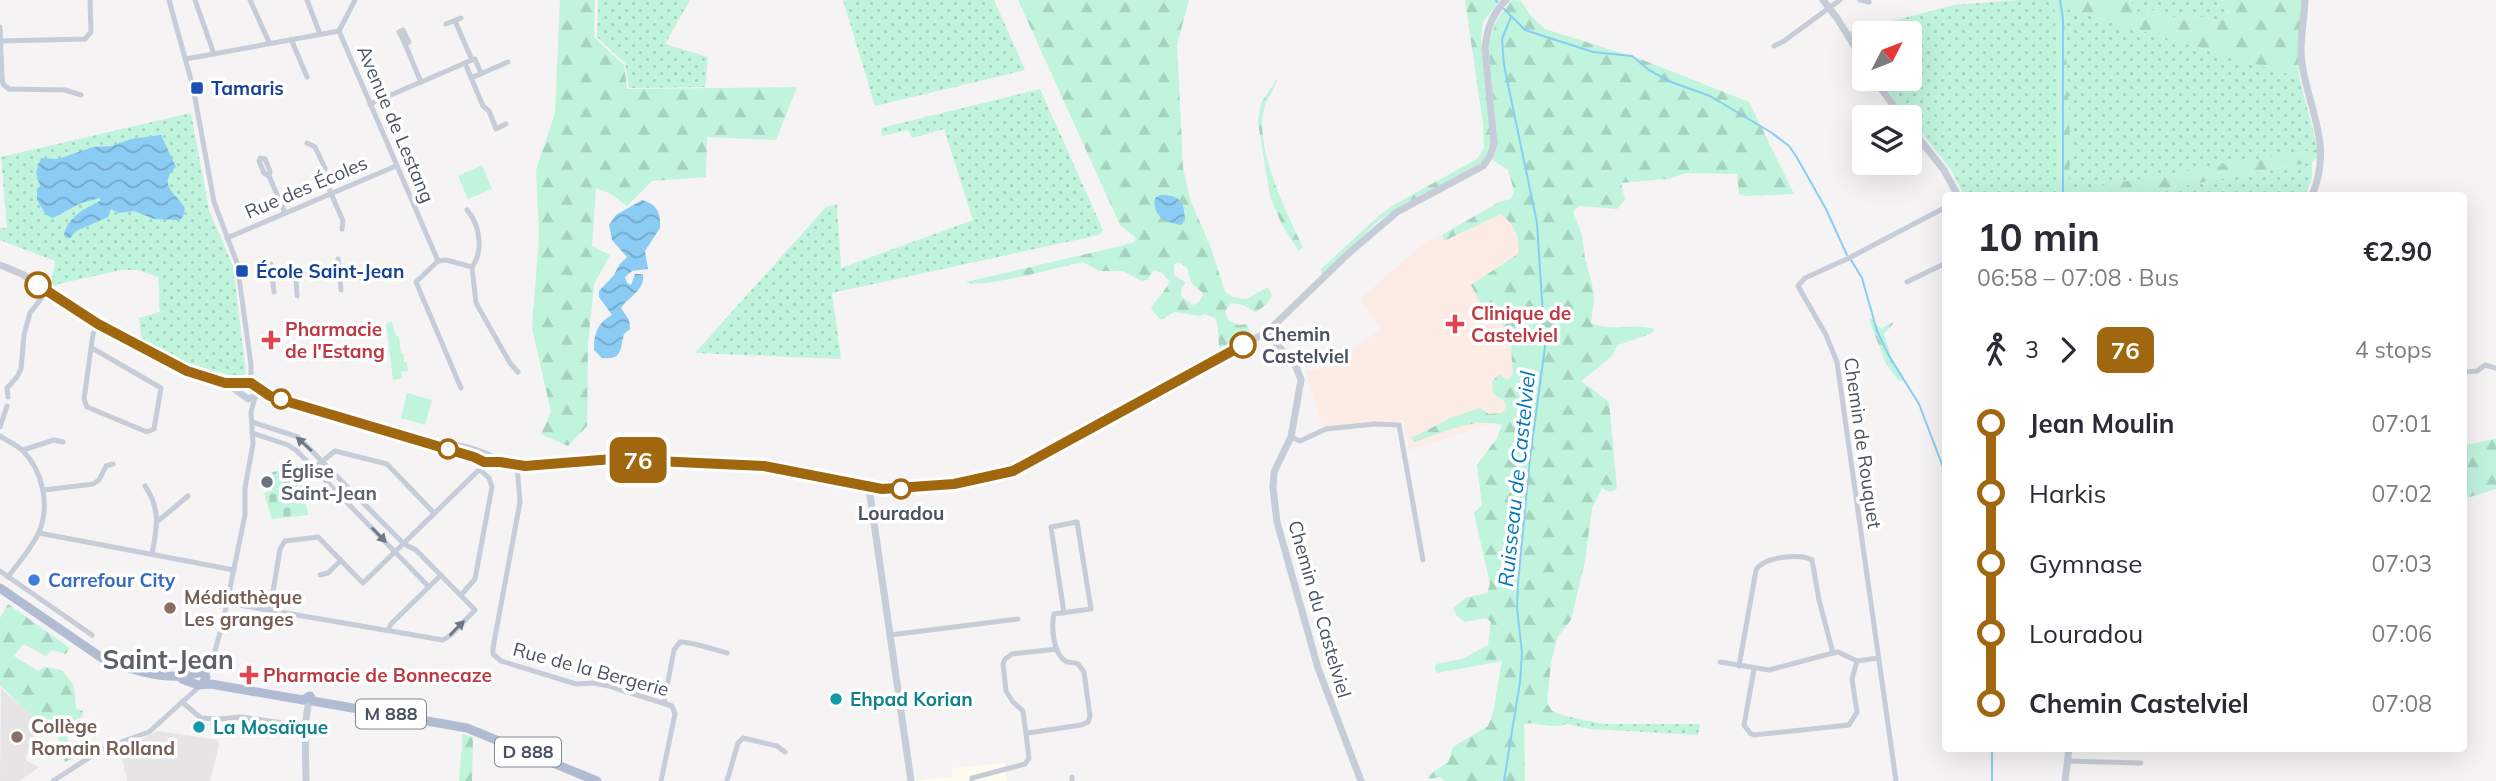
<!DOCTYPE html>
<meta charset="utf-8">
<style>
:root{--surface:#fff;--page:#f2f2f3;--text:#2b2b33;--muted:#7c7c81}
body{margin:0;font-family:Mulish,sans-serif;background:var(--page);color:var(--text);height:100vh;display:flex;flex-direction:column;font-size:26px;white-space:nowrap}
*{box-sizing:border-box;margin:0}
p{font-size:23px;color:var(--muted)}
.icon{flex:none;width:38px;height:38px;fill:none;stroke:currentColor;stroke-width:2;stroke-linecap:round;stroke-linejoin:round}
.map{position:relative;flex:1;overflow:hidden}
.details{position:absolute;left:1942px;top:192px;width:525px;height:560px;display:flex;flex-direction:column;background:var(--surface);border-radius:7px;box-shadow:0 7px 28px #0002}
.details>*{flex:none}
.badge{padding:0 14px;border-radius:10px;font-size:24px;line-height:46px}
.needle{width:46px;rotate:48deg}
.fabs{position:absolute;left:1852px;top:21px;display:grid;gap:14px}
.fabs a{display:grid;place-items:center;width:70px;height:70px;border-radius:7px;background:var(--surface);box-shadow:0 7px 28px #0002;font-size:35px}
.map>.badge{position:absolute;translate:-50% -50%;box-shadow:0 0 0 4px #fff}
.legs{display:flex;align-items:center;gap:10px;height:77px;padding:0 35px;font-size:23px}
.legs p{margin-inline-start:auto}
.head{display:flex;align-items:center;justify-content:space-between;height:119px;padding:0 35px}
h1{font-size:38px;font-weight:700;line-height:52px}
ul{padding:0 35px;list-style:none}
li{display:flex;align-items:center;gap:24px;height:70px;font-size:26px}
li i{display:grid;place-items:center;width:10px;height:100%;margin:0 9px;background:currentColor}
li i::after{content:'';width:18px;height:18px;margin:-9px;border:5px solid;border-radius:50%;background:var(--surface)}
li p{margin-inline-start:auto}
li:first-child i{background:linear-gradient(#0000 50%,currentColor 0)}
li:last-child i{background:linear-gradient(currentColor 50%,#0000 0)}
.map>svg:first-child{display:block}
.commercial{fill:#fefcee}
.education{fill:#e6e4e5}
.medical{fill:#fdebe5}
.green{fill:url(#green-dots)}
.forest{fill:url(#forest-firs);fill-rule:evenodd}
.cemetery{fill:url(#cemetery-stones)}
.pitch{fill:#c0f4dd}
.water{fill:url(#water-waves)}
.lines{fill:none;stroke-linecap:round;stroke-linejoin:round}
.stream{stroke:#8accf4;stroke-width:2}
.minor{stroke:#c6ccd8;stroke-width:5}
.tertiary{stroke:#c6ccd8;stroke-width:7}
.primary{stroke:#b1bcd3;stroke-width:9}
.oneway{fill:#6e7785}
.line-1-casing{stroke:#fff;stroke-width:16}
.line-1{stroke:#a0670f;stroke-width:10}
.transit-dot{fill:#1a4fb4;stroke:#fff;stroke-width:2.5}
.stop-1-dot{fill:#fff;stroke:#a0670f;stroke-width:3.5}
.health-dot{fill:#e0444e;stroke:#fff;stroke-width:2.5}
.worship-dot{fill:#6b7280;stroke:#fff;stroke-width:2.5}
.shop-dot{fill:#3f7fe0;stroke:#fff;stroke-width:2.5}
.education-dot{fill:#8d6e63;stroke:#fff;stroke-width:2.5}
.culture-dot{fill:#0f9aa8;stroke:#fff;stroke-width:2.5}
.labels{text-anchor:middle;stroke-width:7;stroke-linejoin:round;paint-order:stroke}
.shield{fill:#fff;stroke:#808691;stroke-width:2}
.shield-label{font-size:18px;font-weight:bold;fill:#495262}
.transit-label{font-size:19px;font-weight:bold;fill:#164399;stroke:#fff;text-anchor:start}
.street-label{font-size:19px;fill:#495262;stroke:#fff}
.health-label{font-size:19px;font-weight:bold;fill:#be3a42;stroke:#fff;text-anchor:start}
.stop-label{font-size:19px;font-weight:bold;fill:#495262;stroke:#fff;text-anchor:start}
.worship-label{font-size:19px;font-weight:bold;fill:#5b616d;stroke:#fff;text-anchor:start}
.shop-label{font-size:19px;font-weight:bold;fill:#366cbe;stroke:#fff;text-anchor:start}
.education-label{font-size:19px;font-weight:bold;fill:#785e54;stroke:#fff;text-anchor:start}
.culture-label{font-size:19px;font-weight:bold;fill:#0d838f;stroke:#fff;text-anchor:start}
.water-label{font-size:21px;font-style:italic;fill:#0176bd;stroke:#fff}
.district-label{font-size:26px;font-weight:bold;fill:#5e6169;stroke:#fff}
</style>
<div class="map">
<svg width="2496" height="781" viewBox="0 0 2496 781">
<defs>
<pattern id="green-dots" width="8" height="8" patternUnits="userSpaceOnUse" patternTransform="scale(1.75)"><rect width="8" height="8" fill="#c0f4dd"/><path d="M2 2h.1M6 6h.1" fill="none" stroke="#a6d3c0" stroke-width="1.8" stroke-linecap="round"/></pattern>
<pattern id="forest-firs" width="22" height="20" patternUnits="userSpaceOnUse" patternTransform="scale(1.75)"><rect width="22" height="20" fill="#c0f4dd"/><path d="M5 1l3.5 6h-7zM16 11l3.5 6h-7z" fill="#a6d3c0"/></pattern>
<pattern id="cemetery-stones" width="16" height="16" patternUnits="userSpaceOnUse" patternTransform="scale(1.75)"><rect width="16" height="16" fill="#c0f4dd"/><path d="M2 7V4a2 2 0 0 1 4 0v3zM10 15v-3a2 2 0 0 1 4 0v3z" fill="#a6d3c0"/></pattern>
<pattern id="water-waves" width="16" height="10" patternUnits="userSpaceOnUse" patternTransform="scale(1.75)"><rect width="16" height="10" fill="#8accf4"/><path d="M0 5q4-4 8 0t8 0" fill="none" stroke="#73a8c9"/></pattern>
</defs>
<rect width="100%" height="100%" fill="#f5f3f3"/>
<path class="commercial" d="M1005 763 1007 781H914L952 777V768Z"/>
<g class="education">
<path d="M1 688 25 710 41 719 26 756 27 761 39 767 20 781H0Z"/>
<path d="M158 731 218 740 219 745 210 781H127L120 749Z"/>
</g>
<path class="medical" d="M1506 204 1527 254 1521 414 1409 450 1403 421 1323 429 1306 371 1319 369 1341 358 1382 328 1360 299 1423 244Z"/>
<g class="green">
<path d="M598 0H690L665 44 708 57 705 87 629 88 625 63 597 37Z"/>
<path d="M843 0H994L1025 70 875 106Z"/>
<path d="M2017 0H2054L2058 61 2060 196H1964L1952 171 1917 127 1915 129 1909 117H1906L1879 79H1909V33H1864V56L1849 32 1954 5Z"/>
<path d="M2130 0H2223L2220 1 2231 16 2215 21 2200 17 2185 16 2177 18 2152 10 2137 12Z"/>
<path d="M2064 8 2299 77 2318 149 2068 192 2070 136Z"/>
<path d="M1040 89 1103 230 1099 235 832 293 841 359 695 353 826 207 837 204 841 268 973 220 944 129 912 138 908 130 882 136 881 128Z"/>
<path d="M191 113 209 210 233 266 246 373 241 378 199 368 142 342 139 318 160 312C158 299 160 289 158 277L138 270H121L58 284 54 289 51 287 55 261 0 240V228H7L1 157Z"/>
<path d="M2312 162V178L2305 196H2129Z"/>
<path d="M1565 716 1604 724H1700L1698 735 1591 729 1566 724 1558 726Z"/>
</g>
<g class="forest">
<path d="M560 0H595L594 37 624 65 627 89 797 87 776 140 707 137 706 177 652 181 627 206 611 194 596 188 592 246 610 255 594 284 588 344 587 426 568 446 541 434 551 412 532 328 539 237 536 170 555 113Z"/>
<path d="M1018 0H1189L1177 44 1183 168 1190 199 1211 248 1225 292 1233 297 1246 299 1268 287 1272 295 1267 304 1256 312 1243 305 1231 303 1225 311 1228 320 1238 325 1247 324 1250 332 1220 350C1217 338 1220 329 1215 318L1205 314 1199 316 1174 312 1161 320 1151 309C1156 298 1165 293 1169 281L1162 273 1154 270 1147 280 1142 281 1123 271H1099L1083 262C1062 266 980 290 966 282L1121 246 1134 242 1136 238 1120 225ZM1180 263 1187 268 1192 284 1203 293C1203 299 1197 304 1192 305L1181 296 1182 287 1186 283 1174 275V264Z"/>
<path d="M1465 0H1500L1483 22 1481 40 1493 135 1485 160 1475 168 1397 208 1376 223 1321 276V269L1381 214 1397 203 1477 159 1484 148 1483 124Z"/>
<path d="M1512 0 1521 1 1531 16 1545 29 1643 60 1749 102 1794 194 1746 196 1739 194 1737 174 1686 173 1667 179 1621 183 1625 200 1617 209 1579 206 1573 211 1582 235 1585 259 1592 284 1594 299 1591 323C1613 332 1634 323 1656 329L1650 334 1618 345 1611 357 1581 381 1609 402 1617 489 1610 492 1602 488 1592 508 1585 561 1571 620 1557 638 1551 663 1547 703 1552 711 1565 716 1558 726C1546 727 1534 721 1524 724L1525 781H1445L1440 777 1428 779 1429 775 1448 762 1453 747 1488 726 1493 713 1502 661 1437 673 1435 669 1436 664 1462 659 1488 645 1491 622 1486 618 1465 622 1457 616 1453 608 1465 598 1487 593 1490 584 1474 513 1482 505 1477 465 1497 438 1502 425C1474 417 1442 433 1415 442L1411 438 1453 417 1480 408 1489 414 1502 413 1507 406 1503 400 1493 394 1492 382 1499 374 1507 380 1513 375 1511 347 1501 320 1480 302 1471 285 1518 254C1521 237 1514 224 1501 214L1444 241 1442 235 1499 202 1511 199 1514 191 1508 170 1493 160 1497 138 1488 44 1497 19Z"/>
<path d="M2054 0H2130L2137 12 2152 10 2177 18 2185 16 2200 17 2215 21 2230 16 2229 11 2222 8 2220 1 2224 0H2302L2298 53 2299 77 2064 8 2070 136 2069 191 2318 149V157L2312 162 2129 196H2060L2058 61Z"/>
<path d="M1277 79C1274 91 1265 101 1263 114 1257 153 1286 212 1303 247L1299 251 1282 225 1270 196 1258 122 1261 103Z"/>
<path d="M1871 318 1881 329 1892 322 1893 324 1884 334 1892 359 1904 377 1903 381 1898 380 1886 364 1869 319Z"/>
<path d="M2496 439V489L2464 499V445Z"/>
<path d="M8 604 70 648 66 654 52 650 46 656 23 644 14 656 38 671 44 667 62 670 74 686 76 709 83 711 82 717 63 725 70 746H79L82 754 65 762 56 730 25 710 0 685V618Z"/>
<path d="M463 734 473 737 472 781H459Z"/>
</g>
<path class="cemetery" d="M300 467 308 515 272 519 264 493 272 491 273 484 276 483 272 472Z"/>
<g class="pitch">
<path d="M482 165 492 189 468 199 458 176Z"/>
<path d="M392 322 396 336H399L401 353H403L404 362H407L408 371 401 372 402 378 393 380 386 323Z"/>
<path d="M407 393 432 400 425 425 401 418Z"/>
</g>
<g class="water">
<path d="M161 135 176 167C157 185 175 192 185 208L183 217 179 220 154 219 134 211 118 213 111 209 108 217 76 231 70 238H66L64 235C67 218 85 208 100 201V198L81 203 53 218 46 215 37 200V189L40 186 36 172 41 158 58 159 93 147 112 146 131 139Z"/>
<path d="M1160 195C1179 195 1184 200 1185 220L1181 225C1165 222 1152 216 1155 198Z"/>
<path d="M642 200C657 204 661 213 660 228L645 251 648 269 632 271 625 277 627 283 631 285 635 274H643C645 291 628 297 621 308L629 320 630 329 624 334C620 349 623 360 602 358L594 350C594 334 597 323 612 315L599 297V291L614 275 619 265 627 257 612 240 609 225 616 215Z"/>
</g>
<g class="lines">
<g class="stream">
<path d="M1496 0 1497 2"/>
<path d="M2060 0 2063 19V196"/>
<path d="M1504 9 1525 30 1593 52 1632 56 1649 70 1671 82 1710 96 1772 133 1789 146 1796 156 1826 209 1847 255"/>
<path d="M1851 260 1862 278 1877 331 1889 356 1919 404 1946 475"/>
<path d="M1992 749V781"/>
<path d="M1504 781 1520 682 1522 653 1517 608 1518 583 1530 458 1545 347 1537 223 1504 65 1502 39 1511 17"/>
</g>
<g class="minor">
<path d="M169 0 193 87 214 202 237 263 251 365V383"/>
<path d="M195 0 214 54"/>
<path d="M250 0 269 42"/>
<path d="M307 0 320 34"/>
<path d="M1860 0 1869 2"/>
<path d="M455 21 472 60 475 59 481 73"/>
<path d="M446 24 461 18"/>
<path d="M0 27 2 77H0"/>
<path d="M339 31 438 261"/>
<path d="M339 31 355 0"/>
<path d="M291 39 307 77"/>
<path d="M1 41 85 39 91 32 90 0"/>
<path d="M405 44 399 32 403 30 409 42 405 44 421 82"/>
<path d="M1774 46 1784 41 1840 0"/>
<path d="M186 59 339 31"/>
<path d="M465 63 483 106 489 111 496 129 506 124"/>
<path d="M2 77 3 84 9 89 65 90 81 95"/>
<path d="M471 78 508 62"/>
<path d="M370 104 472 60"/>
<path d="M307 143 315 147 325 168 324 177 343 221 342 229"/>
<path d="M269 176 264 173 259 161 260 158 265 159 270 171 269 176 285 213"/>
<path d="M467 210C480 225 484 251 472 267"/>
<path d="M227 238 396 166"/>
<path d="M338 259 341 290"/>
<path d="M438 261 446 260 472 267 476 303 510 363 518 372"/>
<path d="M438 261 416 282 461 388"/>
<path d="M271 264 274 292"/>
<path d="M296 276 297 296"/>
<path d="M273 278 339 272"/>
<path d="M1907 282 1946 263"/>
<path d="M92 348 161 388 154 429 147 432 87 407 84 399 93 334 98 324"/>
<path d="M2464 372 2477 371 2485 365 2496 368"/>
<path d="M8 397 7 388 17 377 21 369 24 335 30 313 47 291"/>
<path d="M0 427 7 406"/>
<path d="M252 433 288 445 297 451 429 587"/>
<path d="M0 436C7 441 17 445 23 451 43 471 50 506 39 532 32 548 18 563 8 577"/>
<path d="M1291 437 1300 441 1326 429 1375 424 1399 425 1423 560"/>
<path d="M23 450 54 440 63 442"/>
<path d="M517 466 520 502 493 648V654L501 661 576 684 593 683 609 686 672 706 675 714 661 781"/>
<path d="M314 468 335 451 387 464 434 513"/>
<path d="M145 486C161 509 157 529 152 554"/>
<path d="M44 490 93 484 99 480 106 466 113 464"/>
<path d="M158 521 188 496"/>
<path d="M39 533 234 570"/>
<path d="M0 571 92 635"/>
<path d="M320 575 328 573 341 560"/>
<path d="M461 595 475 579 492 487 489 478 480 470"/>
<path d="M227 603 443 640 451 635 475 610 416 550 404 544 298 437 252 422"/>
<path d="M270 610 280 549 285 541 318 537 363 583 487 462"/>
<path d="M388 630 391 624 441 575"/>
<path d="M890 635 1018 619"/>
<path d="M1720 662 1769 670 1833 653 1838 652 1857 661 1879 658"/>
<path d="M1739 666 1756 570C1763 557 1800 553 1812 560L1819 600 1833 653"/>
<path d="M1754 669 1744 725 1750 733 1754 735 1849 725 1857 712 1852 679 1857 661"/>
<path d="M206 676 211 665 223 622 245 515V488L253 444 251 412 255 397"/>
<path d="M182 702 201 718 218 719 241 717 305 726"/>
<path d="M664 702 674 650 680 642C687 641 717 650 727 653"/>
<path d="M1028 733 1081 725 1088 722 1090 716 1084 672 1078 664C1077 663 1068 662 1067 662 1053 655 1051 627 1054 614L1091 609 1077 522 1051 527 1064 613"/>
<path d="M2207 749H2215"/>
<path d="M2067 761 2141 763"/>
<path d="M1072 777V781"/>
<path d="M53 781 104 748 149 732 201 685"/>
<path d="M727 781 738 743 743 738 777 746 785 752"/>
<path d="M972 781V778L1025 764 1029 758 1023 711 1013 702 1006 691 1003 664 1005 659 1012 654 1057 649"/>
<path d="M1896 781 1837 362 1826 335 1798 286 1805 278 1849 258 1946 207"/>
</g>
<g class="tertiary">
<path d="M1823 0 1837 18 1864 62"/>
<path d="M2305 0C2304 23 2298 48 2303 70 2312 117 2332 147 2312 196"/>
<path d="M1874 79 1902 117"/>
<path d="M1909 126 1944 170 1958 196"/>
<path d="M0 265 22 274 98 324 187 371 225 383H251L270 395 292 403 474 457 484 462H500L525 466 613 459 764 466 882 489 934 487 998 475 1041 457 1267 332 1350 252 1397 212 1483 166 1490 156 1494 143 1485 48C1487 29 1492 14 1506 0"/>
<path d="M1267 332 1296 367 1301 380 1291 437 1274 472 1273 488 1277 522 1318 668 1361 781"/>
<path d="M229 385 248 399 256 396 257 387"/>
<path d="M428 440C450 443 482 450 499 461"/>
<path d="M869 488 911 781"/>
<path d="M306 781 305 726 308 706"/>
<path d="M2065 781 2069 749"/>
</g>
<g class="primary">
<path d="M0 588 102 658C126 669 158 678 185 676 191 675 196 673 202 672L206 677 203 684"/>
<path d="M182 679 198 685 211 684 303 700"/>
<path d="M303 700 310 696 313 701 467 728 597 781"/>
</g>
</g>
<defs><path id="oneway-solid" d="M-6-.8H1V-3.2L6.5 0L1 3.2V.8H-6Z" transform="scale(1.75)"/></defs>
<g class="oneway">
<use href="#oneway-solid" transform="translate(304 444) rotate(-138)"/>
<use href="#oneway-solid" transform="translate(379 535) rotate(46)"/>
<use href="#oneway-solid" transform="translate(457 628) rotate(-45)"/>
</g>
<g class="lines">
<g class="line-1-casing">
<path id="line-1" d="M38 285 98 324 187 371 225 383H251L270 396 292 403 474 457 484 462H500L525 466 613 459 764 466 882 489 954 484 1013 471 1243 345"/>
</g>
<use href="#line-1" class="line-1"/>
</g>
<g class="transit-dot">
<rect x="190" y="81" width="14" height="14" rx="3.5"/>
<rect x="235" y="264" width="14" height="14" rx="3.5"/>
</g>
<g class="stop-1-dot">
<circle cx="38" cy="285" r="12"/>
<circle cx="1243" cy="345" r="12"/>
<circle cx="281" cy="399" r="9"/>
<circle cx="448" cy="449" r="9"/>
<circle cx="901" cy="489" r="9"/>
</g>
<g class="health-dot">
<path d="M1451.5 313.5h7v7h7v7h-7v7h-7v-7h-7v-7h7z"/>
<path d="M267.5 329.5h7v7h7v7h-7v7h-7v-7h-7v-7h7z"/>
<path d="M245.5 664.5h7v7h7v7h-7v7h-7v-7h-7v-7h7z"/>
</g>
<circle class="worship-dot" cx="267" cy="482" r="7"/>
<circle class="shop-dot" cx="34" cy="580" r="7"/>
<g class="education-dot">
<circle cx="170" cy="608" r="7"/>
<circle cx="17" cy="737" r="7"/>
</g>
<g class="culture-dot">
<circle cx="836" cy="699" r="7"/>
<circle cx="199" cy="727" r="7"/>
</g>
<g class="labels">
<g class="shield">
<rect x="356" y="699.5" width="70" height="29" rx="5"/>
<rect x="495" y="737.5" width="66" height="29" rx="5"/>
</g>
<g class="shield-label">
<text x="391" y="720">M 888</text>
<text x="528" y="758">D 888</text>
</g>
<g class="transit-label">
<text x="211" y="95">Tamaris</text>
<text x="256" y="278">École Saint-Jean</text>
</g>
<g class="street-label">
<text transform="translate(396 124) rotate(67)" y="7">Avenue de Lestang</text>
<text transform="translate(306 187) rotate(-23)" y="7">Rue des Écoles</text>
<text transform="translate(1863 443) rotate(82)" y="7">Chemin de Rouquet</text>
<text transform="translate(1320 609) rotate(74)" y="7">Chemin du Castelviel</text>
<text transform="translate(591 669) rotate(15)" y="7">Rue de la Bergerie</text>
</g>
<g class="health-label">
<text x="1471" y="320">Clinique de<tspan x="1471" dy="22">Castelviel</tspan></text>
<text x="285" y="336">Pharmacie<tspan x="285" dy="22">de l'Estang</tspan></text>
<text x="263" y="682">Pharmacie de Bonnecaze</text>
</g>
<g class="stop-label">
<text x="1262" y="341">Chemin<tspan x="1262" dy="22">Castelviel</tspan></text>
<text x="901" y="520" text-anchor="middle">Louradou</text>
</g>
<g class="worship-label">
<text x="281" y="478">Église<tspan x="281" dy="22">Saint-Jean</tspan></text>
</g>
<g class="shop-label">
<text x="48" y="587">Carrefour City</text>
</g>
<g class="education-label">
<text x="184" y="604">Médiathèque<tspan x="184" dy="22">Les granges</tspan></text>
<text x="31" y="733">Collège<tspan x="31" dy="22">Romain Rolland</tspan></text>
</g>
<g class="culture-label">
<text x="850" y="706">Ehpad Korian</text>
<text x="213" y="734">La Mosaïque</text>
</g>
<g class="water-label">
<text transform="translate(1517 479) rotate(-84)" y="7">Ruisseau de Castelviel</text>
</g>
<g class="district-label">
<text x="168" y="669">Saint-Jean</text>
</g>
</g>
</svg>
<div class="fabs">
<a><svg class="needle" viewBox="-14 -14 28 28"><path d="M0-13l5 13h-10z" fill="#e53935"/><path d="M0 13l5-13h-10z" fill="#7c7c81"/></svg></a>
<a><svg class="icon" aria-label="layers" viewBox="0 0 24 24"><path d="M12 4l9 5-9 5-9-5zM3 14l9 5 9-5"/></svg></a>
</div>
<b class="badge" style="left:638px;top:460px;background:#a0670f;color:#fff">76</b>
<section class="details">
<div class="head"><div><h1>10 min</h1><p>06:58 – 07:08 · Bus</p></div><b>€2.90</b></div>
<div class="legs"><svg class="icon" aria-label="walk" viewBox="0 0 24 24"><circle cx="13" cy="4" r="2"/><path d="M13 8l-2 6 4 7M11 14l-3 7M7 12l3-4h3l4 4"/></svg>3<svg class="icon" aria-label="forward" viewBox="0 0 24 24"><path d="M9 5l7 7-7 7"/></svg><b class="badge" style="background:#a0670f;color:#fff">76</b><p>4 stops</p></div>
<ul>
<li><i style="color:#a0670f"></i><b>Jean Moulin</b><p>07:01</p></li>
<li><i style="color:#a0670f"></i><span>Harkis</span><p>07:02</p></li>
<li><i style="color:#a0670f"></i><span>Gymnase</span><p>07:03</p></li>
<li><i style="color:#a0670f"></i><span>Louradou</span><p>07:06</p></li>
<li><i style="color:#a0670f"></i><b>Chemin Castelviel</b><p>07:08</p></li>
</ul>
</section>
</div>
